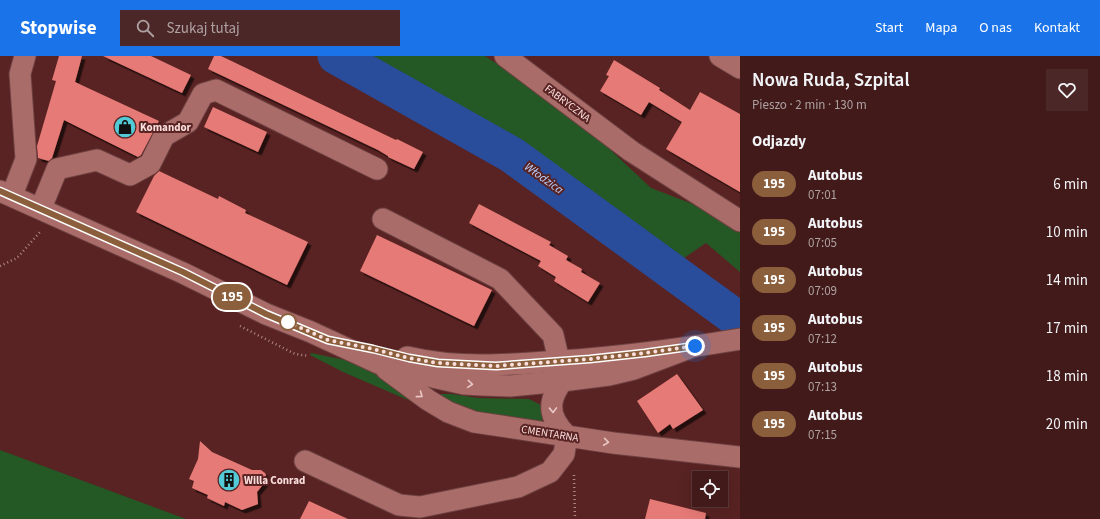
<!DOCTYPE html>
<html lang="pl">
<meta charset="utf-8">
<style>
:root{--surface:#421a1a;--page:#4c2727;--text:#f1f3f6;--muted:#aea1a2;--line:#5a3839;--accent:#1a73e8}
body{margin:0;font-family:"Source Sans 3",sans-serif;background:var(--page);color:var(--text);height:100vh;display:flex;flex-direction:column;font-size:15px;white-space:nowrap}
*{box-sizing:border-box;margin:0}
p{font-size:13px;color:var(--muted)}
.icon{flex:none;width:22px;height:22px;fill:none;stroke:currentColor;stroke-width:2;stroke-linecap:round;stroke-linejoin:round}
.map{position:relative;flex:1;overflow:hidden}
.sheet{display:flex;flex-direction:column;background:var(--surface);width:360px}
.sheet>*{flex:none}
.badge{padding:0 8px;border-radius:13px;font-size:14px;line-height:26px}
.fabs{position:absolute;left:692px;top:415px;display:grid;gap:8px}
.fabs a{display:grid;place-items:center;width:36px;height:36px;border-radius:0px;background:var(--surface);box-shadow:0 4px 16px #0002,0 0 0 1px var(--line);font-size:20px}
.you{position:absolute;width:20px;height:20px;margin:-10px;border:3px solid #fff;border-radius:50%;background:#1a73e8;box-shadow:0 0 0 6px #1a73e833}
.map>.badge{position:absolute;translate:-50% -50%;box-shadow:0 0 0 2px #fff}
h2{padding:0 12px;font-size:15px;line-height:36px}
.round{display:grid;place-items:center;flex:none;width:42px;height:42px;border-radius:0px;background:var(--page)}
.headline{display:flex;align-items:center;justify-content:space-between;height:68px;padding:0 12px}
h1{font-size:19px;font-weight:600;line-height:30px}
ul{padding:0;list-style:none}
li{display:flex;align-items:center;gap:12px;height:48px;padding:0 12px}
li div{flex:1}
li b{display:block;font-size:15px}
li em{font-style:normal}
li .badge{min-width:44px;font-weight:700;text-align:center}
header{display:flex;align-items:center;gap:24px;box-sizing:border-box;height:56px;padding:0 20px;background:var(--accent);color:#fff}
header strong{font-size:19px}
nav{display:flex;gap:22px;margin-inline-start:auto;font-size:14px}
.search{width:280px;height:36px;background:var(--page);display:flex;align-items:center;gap:10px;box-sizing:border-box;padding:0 14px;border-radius:0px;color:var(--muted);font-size:15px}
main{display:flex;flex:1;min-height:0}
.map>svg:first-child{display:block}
.green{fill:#245825}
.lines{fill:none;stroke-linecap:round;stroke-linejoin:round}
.river{stroke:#294c9b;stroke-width:37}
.building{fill:#e67a76;filter:url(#shadow)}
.minor-casing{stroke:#6d4041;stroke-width:23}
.path{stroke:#af8886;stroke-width:2.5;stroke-dasharray:1 3;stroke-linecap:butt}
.minor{stroke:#a96c68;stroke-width:21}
.oneway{stroke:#ebc8c6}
.line-casing{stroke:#fff;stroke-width:9}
.line{stroke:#8b5e3c;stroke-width:6}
.walk{stroke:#fbdfdd;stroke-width:4;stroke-dasharray:0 7.2}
.stop-dot{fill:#fff;stroke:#8b5e3c;stroke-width:2}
.labels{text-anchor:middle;stroke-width:4;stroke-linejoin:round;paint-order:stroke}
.street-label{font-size:11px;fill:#fbdfdd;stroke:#582322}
.poi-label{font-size:11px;font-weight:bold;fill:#fbdfdd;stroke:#582322;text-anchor:start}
.water-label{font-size:12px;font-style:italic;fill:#bdd3ff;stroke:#582322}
</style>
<header>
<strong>Stopwise</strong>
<div class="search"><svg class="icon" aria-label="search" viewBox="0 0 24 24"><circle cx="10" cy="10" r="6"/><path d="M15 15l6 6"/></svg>Szukaj tutaj</div>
<nav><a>Start</a><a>Mapa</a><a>O nas</a><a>Kontakt</a></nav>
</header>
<main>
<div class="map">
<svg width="740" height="463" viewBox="0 0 740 463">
<defs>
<filter id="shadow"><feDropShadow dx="3.5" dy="3.5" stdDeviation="0" flood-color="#0009"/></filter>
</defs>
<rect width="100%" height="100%" fill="#582322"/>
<g class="green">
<path d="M372 0H485L567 53 651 132 740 166V216L706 187 681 204 522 85Z"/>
<path d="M311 297 365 308 415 347 343 316 310 299Z"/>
<path d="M441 338H452L478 342 529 343 541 349 543 363 541 366 476 359 438 340Z"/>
<path d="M0 394 186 463H0Z"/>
</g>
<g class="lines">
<path class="river" d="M336 0 512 99 740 265"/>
</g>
<g class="building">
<path d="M59 0H82L75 26 159 65 141 99 138 101 64 64 52 102 49 105 38 102 37 90 56 25 52 24Z"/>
<path d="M103 0H151L191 19 182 37Z"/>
<path d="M214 0H221L396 84 397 83 423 96 414 113 388 101V100L378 94 208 13Z"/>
<path d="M614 4 660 32 659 34 690 54 700 36 740 58V136L666 93 682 66 649 46 641 59 600 35 609 20 606 19Z"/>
<path d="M213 51 267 76 258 96 204 71Z"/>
<path d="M159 115 218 143 219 140 246 154 245 157 308 186 287 229 136 156 154 120Z"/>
<path d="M479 148 551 186 549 189 568 200 566 204 582 213 581 216 600 227 588 246 554 225 556 221 538 210 541 205 469 167Z"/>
<path d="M377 179 492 234 474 270 360 215Z"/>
<path d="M677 318 703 354 673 373 670 368 658 377 637 345Z"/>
<path d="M200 385 212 396 252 414H261L265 417 266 419V425L257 436 258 448 242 454 225 446 224 450 207 442 208 439 192 432 194 425 189 423 198 403Z"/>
<path d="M650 443 706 457 705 463H645Z"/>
<path d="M309 445 348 463H300Z"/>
</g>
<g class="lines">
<g class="minor-casing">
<g id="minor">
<path d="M505 0 631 95 740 165"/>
<path d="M720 0 740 12"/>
<path d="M0 135 183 217 266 258 311 276 378 307 437 322 464 328 482 329 510 330 562 325 609 319 634 313 695 290"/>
<path d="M12 139 26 103 20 18 25 0"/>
<path d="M41 152 57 113 97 104 130 119 150 108 164 80 188 66 203 38 216 34 377 113"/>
<path d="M383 163 500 223 553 279 559 305"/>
<path d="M407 301C457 313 508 309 559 305 620 301 680 293 740 283"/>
<path d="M386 313 428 344 448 356 474 366 613 387 740 401"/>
<path d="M567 380C544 357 549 341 568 317"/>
<path d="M305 405 399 449 420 451 518 431 550 416 564 398 567 380"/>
</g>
</g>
<g class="path">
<path d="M0 210 17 202 40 176"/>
<path d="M240 270 295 298 309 300"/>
<path d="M574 419 575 463"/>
</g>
<use href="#minor" class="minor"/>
</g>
<defs><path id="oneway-chevron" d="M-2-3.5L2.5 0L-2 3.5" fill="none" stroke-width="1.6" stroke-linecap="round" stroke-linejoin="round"/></defs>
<g class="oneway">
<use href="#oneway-chevron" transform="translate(470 328) rotate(5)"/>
<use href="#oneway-chevron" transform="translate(420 339) rotate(36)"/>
<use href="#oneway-chevron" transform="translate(553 354) rotate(88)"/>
<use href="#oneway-chevron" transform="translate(606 386) rotate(8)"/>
</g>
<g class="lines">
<g class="line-casing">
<path id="line" d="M0 135 183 216 266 258 328 284 373 293 409 302 438 307 496 310 590 303 645 297 695 290"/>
</g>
<use href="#line" class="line"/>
<path class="walk" d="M288 266 328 284 373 293 409 302 438 307 474 309 496 310 590 303 645 297 695 290"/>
</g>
<defs>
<g id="shop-disc" transform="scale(1.15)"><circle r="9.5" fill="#52cbd7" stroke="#582322"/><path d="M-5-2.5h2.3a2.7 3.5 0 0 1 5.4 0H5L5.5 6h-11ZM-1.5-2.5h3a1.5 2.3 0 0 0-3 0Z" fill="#111"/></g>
<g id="building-disc" transform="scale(1.15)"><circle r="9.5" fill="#52cbd7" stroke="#582322"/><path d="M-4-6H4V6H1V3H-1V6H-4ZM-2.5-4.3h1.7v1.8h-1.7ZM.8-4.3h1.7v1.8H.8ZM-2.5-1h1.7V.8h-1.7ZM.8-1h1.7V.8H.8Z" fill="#111"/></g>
</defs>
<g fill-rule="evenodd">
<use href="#shop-disc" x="125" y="71"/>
<use href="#building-disc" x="229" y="424"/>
</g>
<circle class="stop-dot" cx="288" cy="266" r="8"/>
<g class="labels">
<g class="street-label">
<text transform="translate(568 47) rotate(37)" y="4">FABRYCZNA</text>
<text transform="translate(550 377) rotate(9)" y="4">CMENTARNA</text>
</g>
<g class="poi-label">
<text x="140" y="75">Komandor</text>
<text x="244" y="428">Willa Conrad</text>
</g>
<g class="water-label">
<text transform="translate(544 122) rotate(36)" y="4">Włodzica</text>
</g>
</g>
</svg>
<div class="fabs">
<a><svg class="icon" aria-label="locate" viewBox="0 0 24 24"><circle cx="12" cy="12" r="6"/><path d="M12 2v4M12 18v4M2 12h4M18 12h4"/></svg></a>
</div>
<div class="you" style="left:695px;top:290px"></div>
<b class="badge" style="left:232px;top:241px;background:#8b5e3c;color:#fff">195</b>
</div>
<section class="sheet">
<div class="headline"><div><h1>Nowa Ruda, Szpital</h1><p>Pieszo · 2 min · 130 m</p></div><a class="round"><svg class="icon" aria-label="heart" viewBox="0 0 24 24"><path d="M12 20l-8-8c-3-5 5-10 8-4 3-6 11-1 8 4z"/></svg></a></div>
<h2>Odjazdy</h2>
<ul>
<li><span class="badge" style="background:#8b5e3c;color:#fff">195</span><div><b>Autobus</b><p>07:01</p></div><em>6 min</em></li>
<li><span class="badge" style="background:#8b5e3c;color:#fff">195</span><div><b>Autobus</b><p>07:05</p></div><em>10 min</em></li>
<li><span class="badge" style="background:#8b5e3c;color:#fff">195</span><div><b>Autobus</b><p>07:09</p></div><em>14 min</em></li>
<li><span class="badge" style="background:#8b5e3c;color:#fff">195</span><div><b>Autobus</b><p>07:12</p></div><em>17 min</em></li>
<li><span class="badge" style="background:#8b5e3c;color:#fff">195</span><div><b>Autobus</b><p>07:13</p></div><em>18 min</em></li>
<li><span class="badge" style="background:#8b5e3c;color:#fff">195</span><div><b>Autobus</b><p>07:15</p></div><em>20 min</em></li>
</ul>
</section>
</main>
